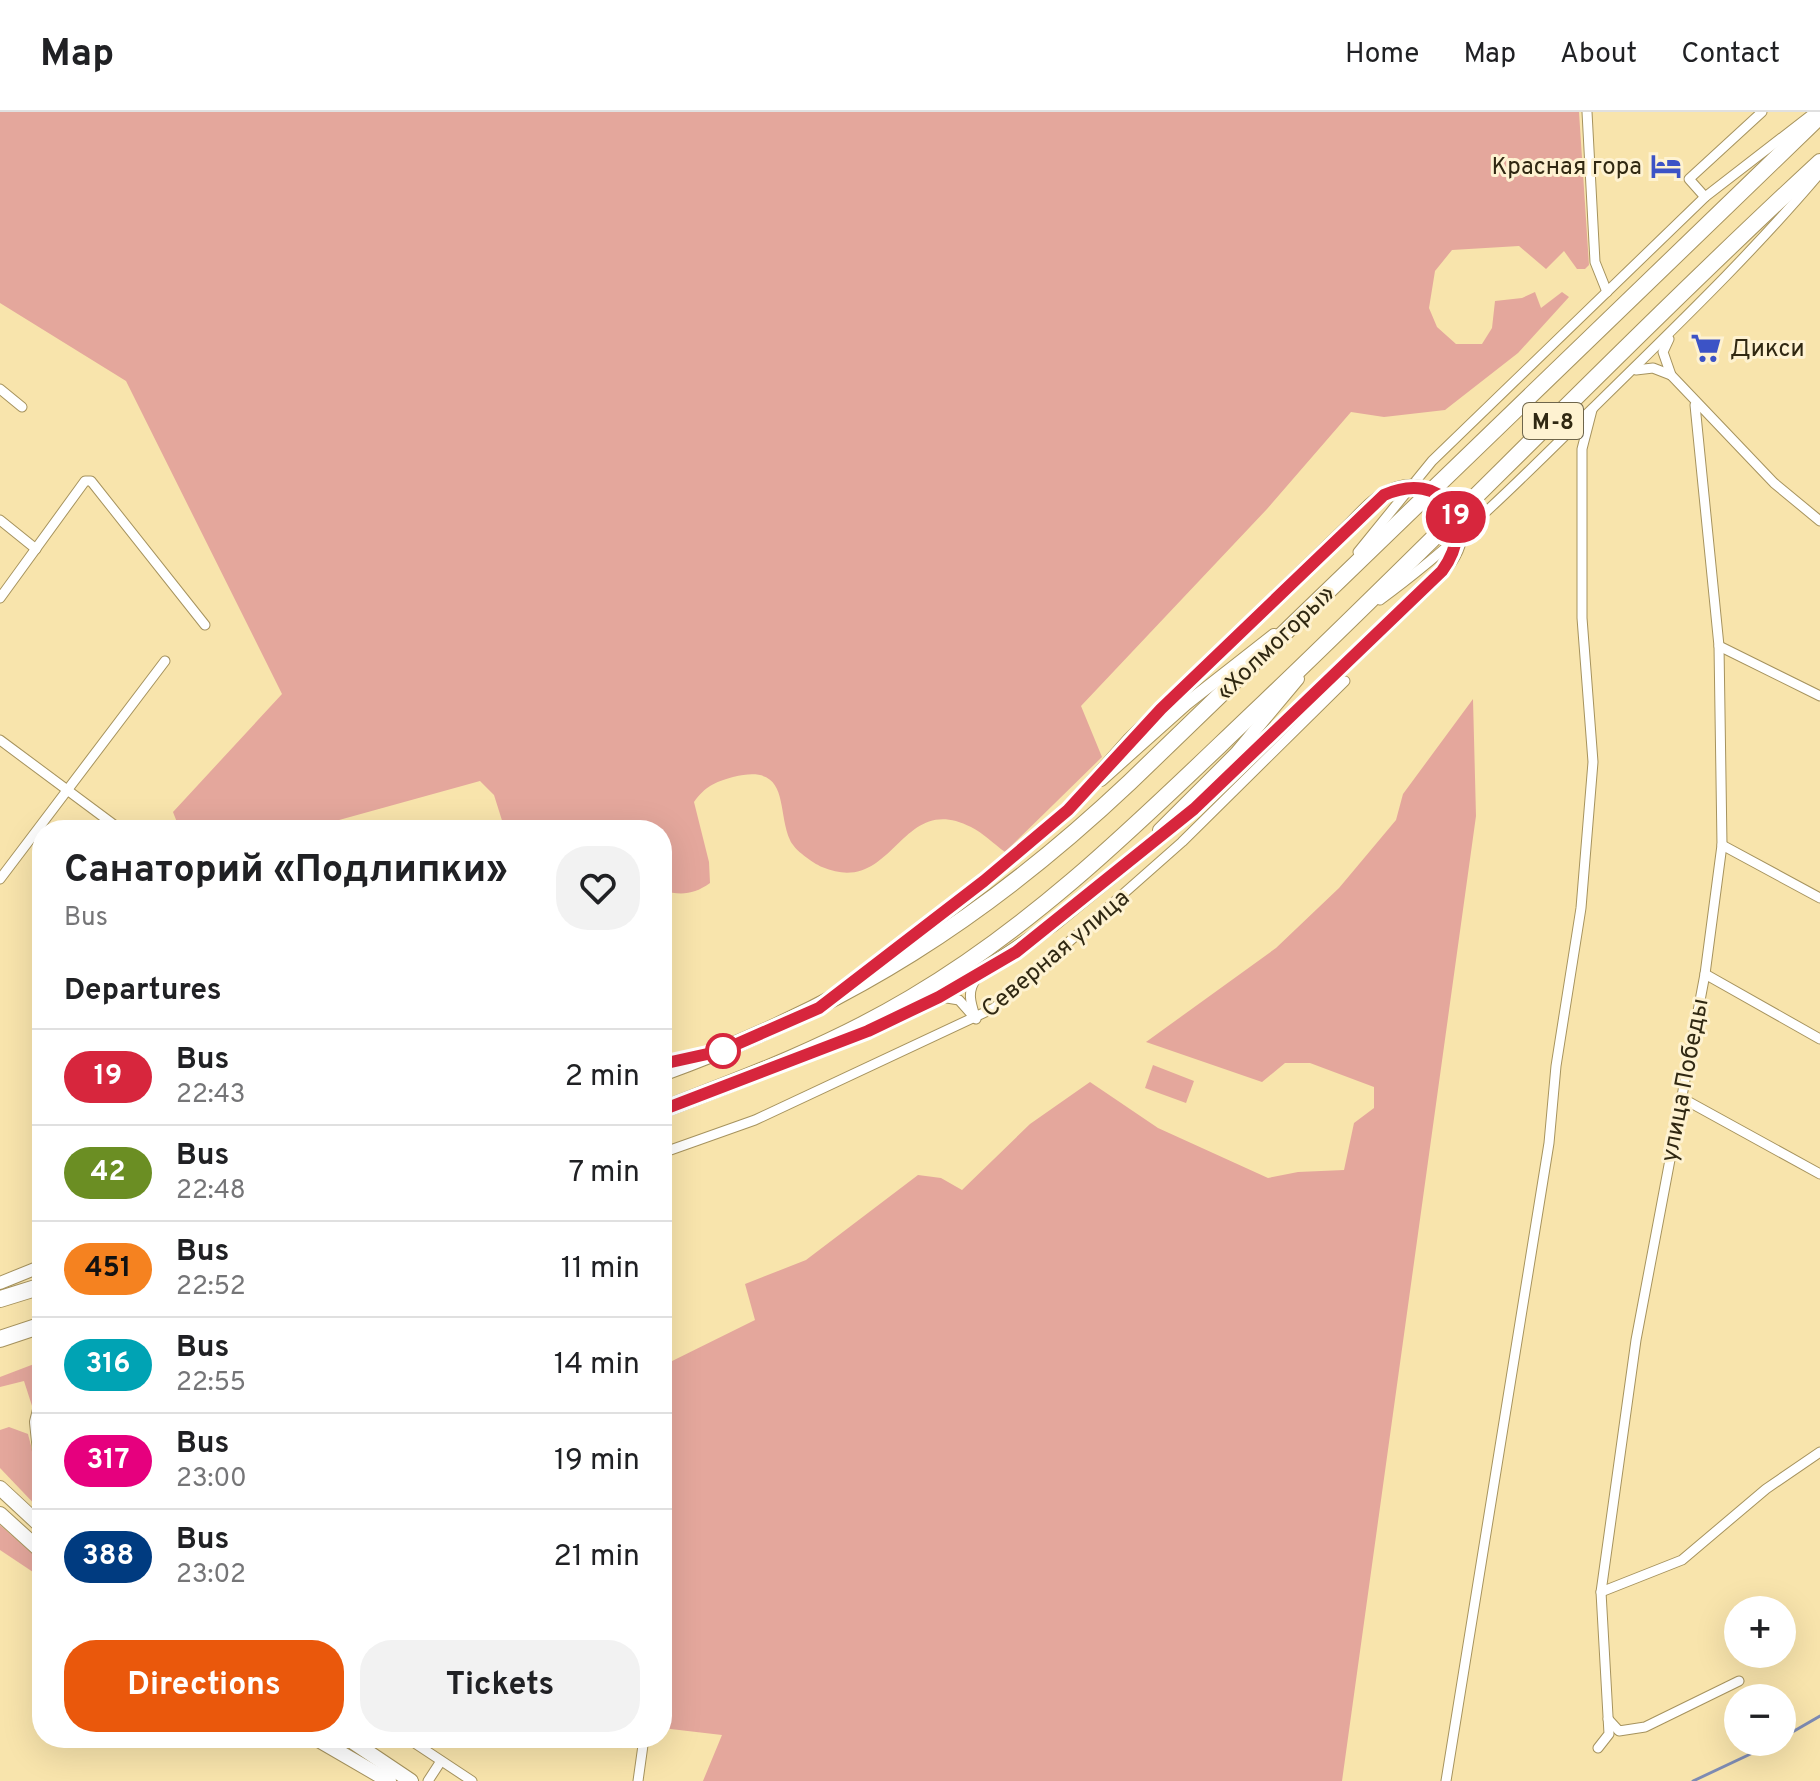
<!DOCTYPE html>
<meta charset="utf-8">
<style>
:root{--surface:#fff;--page:#f2f2f2;--text:#202124;--muted:#757577;--line:#e0e0e0;--accent:#ea580c}
body{margin:0;font-family:Overpass,sans-serif;background:var(--page);color:var(--text);height:100vh;display:flex;flex-direction:column;font-size:30px;white-space:nowrap}
*{box-sizing:border-box;margin:0}
p{font-size:26px;color:var(--muted)}
.icon{flex:none;width:44px;height:44px;fill:none;stroke:currentColor;stroke-width:2;stroke-linecap:round;stroke-linejoin:round}
.map{position:relative;flex:1;overflow:hidden}
.sheet{position:absolute;left:32px;top:708px;width:640px;height:928px;display:flex;flex-direction:column;background:var(--surface);border-radius:32px;box-shadow:0 8px 32px #0002}
.sheet>*{flex:none}
.badge{padding:0 16px;border-radius:26px;font-size:28px;line-height:52px}
.tools{position:absolute;left:1724px;top:1484px;display:grid;gap:16px}
.tools a{display:grid;place-items:center;width:72px;height:72px;border-radius:50%;background:var(--surface);box-shadow:0 8px 32px #0002;font-size:40px}
.map>.badge{position:absolute;translate:-50% -50%;box-shadow:0 0 0 4px #fff}
h2{padding:0 32px;font-size:30px;line-height:72px}
.round{display:grid;place-items:center;flex:none;width:84px;height:84px;border-radius:32px;background:var(--page)}
.head{display:flex;align-items:center;justify-content:space-between;height:136px;padding:0 32px}
h1{font-size:38px;font-weight:700;line-height:60px}
.primary-button{display:flex;gap:16px;margin-top:auto;padding:16px 32px}
.primary-button a{flex:1;height:92px;border-radius:32px;background:var(--accent);color:#fff;font-size:32px;font-weight:700;line-height:92px;text-align:center}
.primary-button a+a{background:var(--page);color:var(--text)}
ul{padding:0;list-style:none}
li{display:flex;align-items:center;gap:24px;height:96px;padding:0 32px;border-top:2px solid var(--line)}
li div{flex:1}
li b{display:block;font-size:30px}
li em{font-style:normal}
li .badge{min-width:88px;font-weight:700;text-align:center}
header{display:flex;align-items:center;gap:48px;box-sizing:border-box;height:112px;padding:0 40px;background:var(--surface);border-bottom:2px solid var(--line)}
header strong{font-size:38px}
nav{display:flex;gap:44px;margin-inline-start:auto;font-size:28px}
.map>svg:first-child{display:block}
.green{fill:#e4a79c}
.lines{fill:none;stroke-linecap:round;stroke-linejoin:round}
.stream{stroke:#7e8bb3;stroke-width:3}
.minor-casing{stroke:#a6935e;stroke-width:11}
.tertiary-casing{stroke:#a6935e;stroke-width:14}
.secondary-casing{stroke:#a6935e;stroke-width:16}
.trunk-casing{stroke:#a6935e;stroke-width:18}
.minor{stroke:#fff;stroke-width:9}
.tertiary{stroke:#fff;stroke-width:12}
.secondary{stroke:#fff;stroke-width:14}
.trunk{stroke:#fff;stroke-width:16}
.secondary-bridge-casing{stroke:#a6935e;stroke-width:16;stroke-linecap:butt}
.secondary-bridge{stroke:#fff;stroke-width:14}
.line-casing{stroke:#fff;stroke-width:18}
.line{stroke:#d7263d;stroke-width:12}
.stop-dot{fill:#fff;stroke:#d7263d;stroke-width:4}
.labels{text-anchor:middle;stroke-width:6;stroke-linejoin:round;paint-order:stroke}
.shield{fill:#fef2d1;stroke:#6e654b;stroke-width:2}
.shield-label{font-size:22px;font-weight:bold;fill:#302812}
.poi-label{font-size:24px;fill:#302812;stroke:#fef2d1;text-anchor:end}
.street-label{font-size:24px;fill:#302812;stroke:#fef2d1}
</style>
<header>
<strong>Map</strong>
<nav><a>Home</a><a>Map</a><a>About</a><a>Contact</a></nav>
</header>
<div class="map">
<svg width="1820" height="1669" viewBox="0 0 1820 1669">
<rect width="100%" height="100%" fill="#f8e4ac"/>
<g class="green">
<path d="M0 0H1579L1589 153 1585 157H1577L1564 139 1546 157 1519 134 1452 138 1435 159 1429 196 1437 215 1456 232H1482L1492 216 1495 189 1522 186 1535 180 1541 196 1562 180 1569 185 1518 241 1445 298 1384 305 1351 300 1267 397 1081 594 1102 645 1005 740C994 732 983 721 971 715 899 678 895 786 822 755 813 751 794 738 790 728 776 696 791 651 733 665 714 670 705 675 694 690L709 750 710 771C693 783 682 783 662 779V718H505L494 683 480 669 303 718H180L173 700 282 582 126 269 0 191Z"/>
<path d="M1473 587 1476 704 1342 1669H703L722 1623 662 1616V1254L755 1208 745 1172 806 1148 918 1063 941 1066 962 1078 1030 1012 1090 970 1158 1016 1268 1066 1298 1060 1344 1058 1354 1011 1374 996V975L1310 951H1285L1262 970 1146 930 1276 836 1339 776 1396 708 1403 682Z"/>
<path d="M1153 953 1194 969 1186 991 1145 976Z"/>
<path d="M42 1249V1272L33 1297 24 1269 0 1275V1265Z"/>
<path d="M9 1315 28 1322 42 1376V1400L0 1356V1318Z"/>
<path d="M0 1413 42 1450V1466L0 1438Z"/>
</g>
<g class="lines">
<g class="stream">
<path d="M1782 1626 1820 1604"/>
<path d="M1693 1669 1776 1630"/>
</g>
<g class="minor-casing">
<g id="minor">
<path d="M1587 0 1595 150 1607 180"/>
<path d="M1705 85 1689 67 1762 0"/>
<path d="M1669 227 1663 240 1671 263 1774 371 1820 409"/>
<path d="M1636 258 1653 256 1671 263"/>
<path d="M0 277 22 295"/>
<path d="M0 408 36 437"/>
<path d="M1358 440 1432 349 1705 85 1815 0"/>
<path d="M0 486 85 369H91L205 513"/>
<path d="M1380 488C1457 432 1524 364 1592 297 1670 220 1749 145 1820 61"/>
<path d="M1719 534 1820 584"/>
<path d="M0 628 121 718"/>
<path d="M1722 733 1820 786"/>
<path d="M0 767 165 549"/>
<path d="M1705 862 1820 927"/>
<path d="M941 885 959 888 974 905"/>
<path d="M976 907C971 892 966 879 977 866"/>
<path d="M1680 985 1820 1062"/>
<path d="M662 1041 755 1008 994 896 1182 730 1345 569"/>
<path d="M1601 1480 1682 1448 1766 1377 1820 1340"/>
<path d="M1608 1607 1619 1619 1645 1615 1739 1569"/>
<path d="M407 1626 472 1669"/>
<path d="M1598 1636 1609 1622 1601 1480 1636 1228 1705 862 1722 733 1719 534 1695 293"/>
<path d="M428 1669 441 1649"/>
<path d="M638 1669 644 1626"/>
<path d="M1446 1669 1549 1031 1556 954 1581 796 1593 650 1582 506V337L1592 298"/>
</g>
</g>
<g class="tertiary-casing">
<g id="tertiary">
<path d="M1101 668 1186 592 1274 523"/>
<path d="M1159 718 1236 641 1298 567"/>
<path d="M0 1171 42 1154"/>
</g>
</g>
<g class="secondary-casing">
<g id="secondary">
<path d="M857 866 984 769 1068 698 1129 629 1353 411"/>
<path d="M851 925 969 868 1053 812 1194 697 1420 481"/>
<path d="M42 1290 37 1310 42 1359"/>
<path d="M0 1376 42 1415"/>
<path d="M0 1402 42 1440"/>
<path d="M315 1626 389 1669"/>
<path d="M347 1626 411 1669"/>
</g>
</g>
<g class="trunk-casing">
<g id="trunk">
<path d="M662 961C848 894 987 805 1130 670L1820 4"/>
<path d="M662 998C748 965 832 933 911 886 1045 807 1153 696 1265 590 1452 412 1631 225 1820 50"/>
<path d="M0 1187 42 1174"/>
<path d="M0 1227 42 1213"/>
</g>
</g>
<use href="#minor" class="minor"/>
<use href="#tertiary" class="tertiary"/>
<use href="#secondary" class="secondary"/>
<use href="#trunk" class="trunk"/>
<g class="secondary-bridge-casing">
<path id="secondary-bridge" d="M1353 411C1366 397 1379 383 1397 377 1430 366 1467 397 1458 432 1452 452 1434 467 1420 481"/>
</g>
<use href="#secondary-bridge" class="secondary-bridge"/>
</g>
<g class="lines">
<g class="line-casing">
<path id="line" d="M662 952 721 939 819 896 984 769 1068 698 1161 597 1384 383C1442 357 1479 408 1442 459L1194 697 1016 840 939 885 868 919 662 998"/>
</g>
<use href="#line" class="line"/>
</g>
<defs>
<g id="hotel-bare" transform="scale(2.4)"><path d="M-6-4.5h1.5V1H6V5H4.5V3h-9V5H-6ZM-4 0a1.8 1.8 0 1 1 3.6 0ZM.5 0V-2.5h3Q6-2.5 6 0Z" fill="#3c53c6" stroke="#fef2d1" stroke-width="2.5" paint-order="stroke"/></g>
<g id="supermarket-bare" transform="scale(2.4)"><path d="M-6-5.5h2.5l.6 2H6L4.5 2H-2.5L-4.4-4H-6ZM-1.5 3.2a1.3 1.3 0 1 0 .1 0ZM3 3.2a1.3 1.3 0 1 0 .1 0Z" fill="#3c53c6" stroke="#fef2d1" stroke-width="2.5" paint-order="stroke"/></g>
</defs>
<g fill-rule="evenodd">
<use href="#hotel-bare" x="1666" y="54"/>
<use href="#supermarket-bare" x="1706" y="236"/>
</g>
<circle class="stop-dot" cx="723" cy="939" r="16"/>
<g class="labels">
<rect class="shield" x="1523" y="291" width="60" height="36" rx="6"/>
<g class="shield-label">
<text x="1553" y="317">М-8</text>
</g>
<g class="poi-label">
<text x="1642" y="62">Красная гора</text>
<text x="1730" y="244" text-anchor="start">Дикси</text>
</g>
<g class="street-label">
<text transform="translate(1275 530) rotate(-44)" y="8">«Холмогоры»</text>
<text transform="translate(1055 841) rotate(-40)" y="8">Северная улица</text>
<text transform="translate(1684 968) rotate(-79)" y="8">улица Победы</text>
</g>
</g>
</svg>
<div class="tools">
<a>+</a>
<a>−</a>
</div>
<b class="badge" style="left:1456px;top:405px;background:#d7263d;color:#fff">19</b>
<section class="sheet">
<div class="head"><div><h1>Санаторий «Подлипки»</h1><p>Bus</p></div><a class="round"><svg class="icon" aria-label="heart" viewBox="0 0 24 24"><path d="M12 20l-8-8c-3-5 5-10 8-4 3-6 11-1 8 4z"/></svg></a></div>
<h2>Departures</h2>
<ul>
<li><span class="badge" style="background:#d7263d;color:#fff">19</span><div><b>Bus</b><p>22:43</p></div><em>2 min</em></li>
<li><span class="badge" style="background:#6b8e23;color:#fff">42</span><div><b>Bus</b><p>22:48</p></div><em>7 min</em></li>
<li><span class="badge" style="background:#f58220;color:#111">451</span><div><b>Bus</b><p>22:52</p></div><em>11 min</em></li>
<li><span class="badge" style="background:#00a3b4;color:#fff">316</span><div><b>Bus</b><p>22:55</p></div><em>14 min</em></li>
<li><span class="badge" style="background:#e6007e;color:#fff">317</span><div><b>Bus</b><p>23:00</p></div><em>19 min</em></li>
<li><span class="badge" style="background:#003b80;color:#fff">388</span><div><b>Bus</b><p>23:02</p></div><em>21 min</em></li>
</ul>
<div class="primary-button"><a>Directions</a><a>Tickets</a></div>
</section>
</div>
